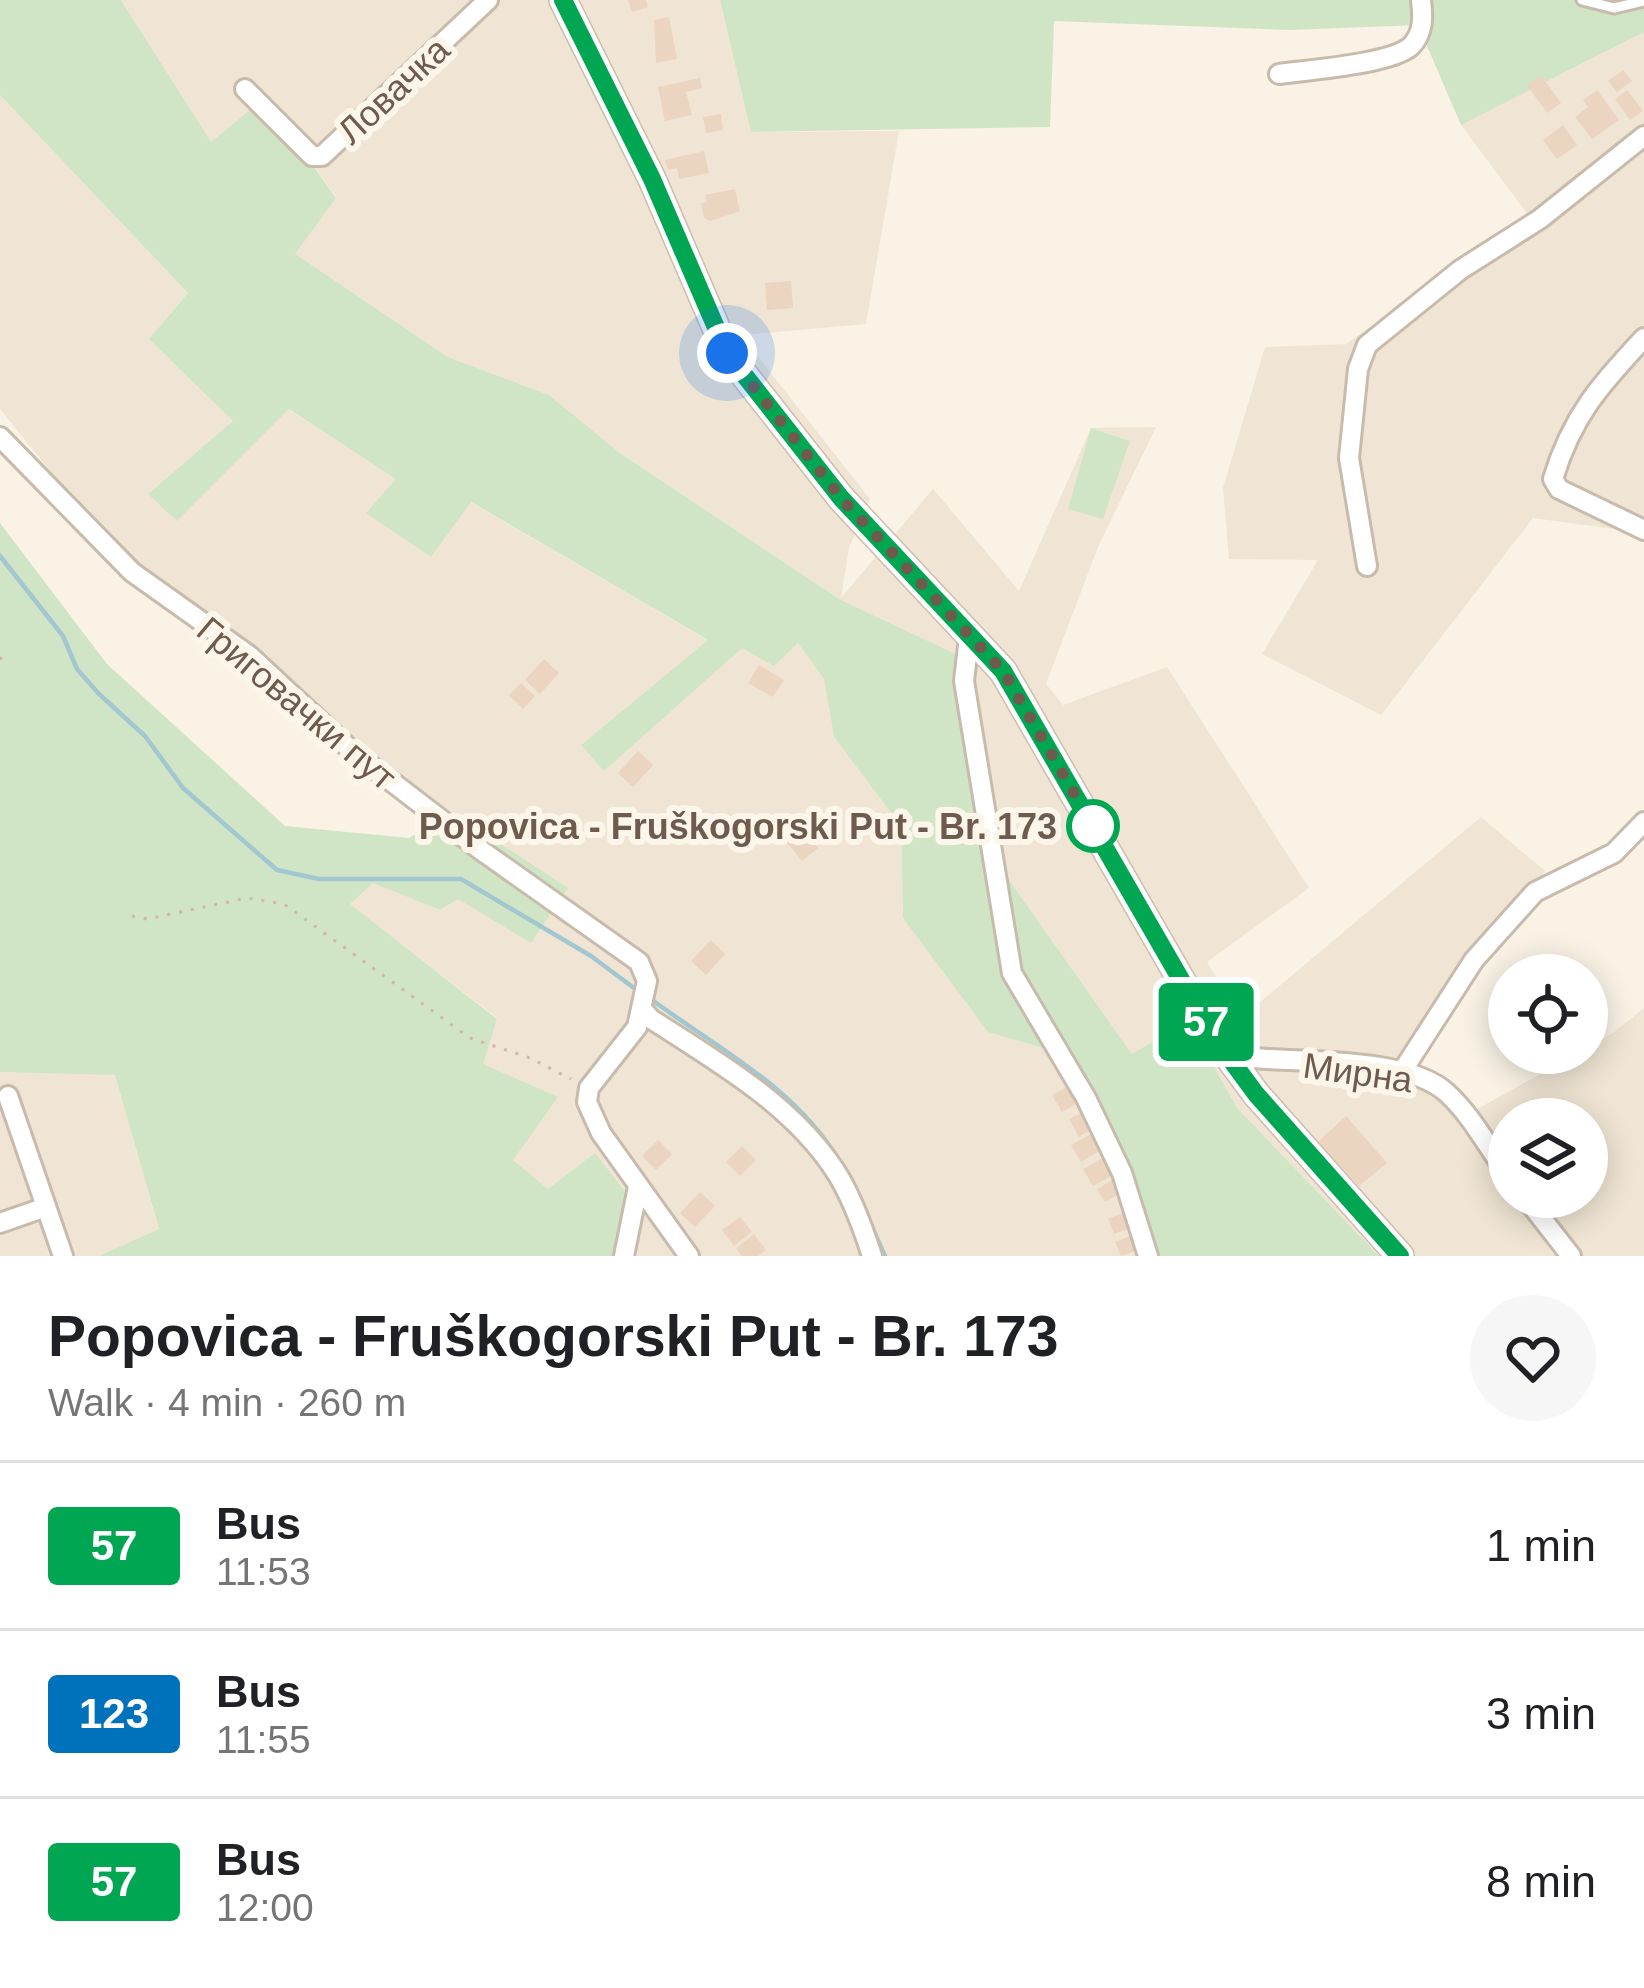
<!DOCTYPE html>
<meta charset="utf-8">
<style>
:root{--surface:#fff;--page:#f6f6f6;--text:#202124;--muted:#757577;--line:#e0e0e0}
body{margin:0;font-family:Arial,sans-serif;background:var(--page);color:var(--text);height:100vh;display:flex;flex-direction:column;font-size:45px;white-space:nowrap}
*{box-sizing:border-box;margin:0}
p{font-size:39px;color:var(--muted)}
.icon{flex:none;width:66px;height:66px;fill:none;stroke:currentColor;stroke-width:2;stroke-linecap:round;stroke-linejoin:round}
.map{position:relative;height:1256px;overflow:hidden}
.side{display:flex;flex-direction:column;background:var(--surface);flex:1}
.side>*{flex:none}
.badge{padding:0 24px;border-radius:9px;font-size:42px;line-height:78px}
.fabs{position:absolute;left:1488px;top:954px;display:grid;gap:24px}
.fabs a{display:grid;place-items:center;width:120px;height:120px;border-radius:50%;background:var(--surface);box-shadow:0 6px 30px #0003;font-size:60px}
.you{position:absolute;width:60px;height:60px;margin:-30px;border:9px solid #fff;border-radius:50%;background:#1a73e8;box-shadow:0 0 0 18px #1a73e833}
.map>.badge{position:absolute;translate:-50% -50%;box-shadow:0 0 0 6px #fff}
.round{display:grid;place-items:center;flex:none;width:126px;height:126px;border-radius:63px;background:var(--page)}
.headline{display:flex;align-items:center;justify-content:space-between;height:204px;padding:0 48px}
h1{font-size:57px;font-weight:600;line-height:90px}
ul{padding:0;list-style:none}
li{display:flex;align-items:center;gap:36px;height:168px;padding:0 48px;border-top:3px solid var(--line)}
li div{flex:1}
li b{display:block;font-size:45px}
li em{font-style:normal}
li .badge{min-width:132px;font-weight:700;text-align:center}
.map>svg:first-child{display:block}
.residential{fill:#f0e5d4;fill-rule:evenodd}
.green{fill:#d0e5c5}
.lines{fill:none;stroke-linecap:round;stroke-linejoin:round}
.stream{stroke:#a3c7d0;stroke-width:4.5}
.building{fill:#ebd4c0}
.lane-casing{stroke:#c8bbac;stroke-width:15}
.street-casing{stroke:#c8bbac;stroke-width:24}
.secondary-casing{stroke:#cdbdad;stroke-width:30}
.path{stroke:#cfb7a3;stroke-width:3;stroke-dasharray:3 9;stroke-linecap:butt}
.lane{stroke:#fff;stroke-width:9}
.street{stroke:#fff;stroke-width:18}
.secondary{stroke:#fff;stroke-width:24}
.line-casing{stroke:#fff;stroke-width:27}
.line{stroke:#00a651;stroke-width:18}
.walk{stroke:#6e5b4d;stroke-width:12;stroke-dasharray:0 21.6}
.stop-dot{fill:#fff;stroke:#00a651;stroke-width:6}
.labels{text-anchor:middle;stroke-width:12;stroke-linejoin:round;paint-order:stroke}
.street-label{font-size:36px;fill:#6e5b4d;stroke:#fcf6ea}
.stop-label{font-size:36px;font-weight:bold;fill:#6e5b4d;stroke:#fcf6ea;text-anchor:end}
</style>
<div class="map">
<svg width="1644" height="1256" viewBox="0 0 1644 1256">
<rect width="100%" height="100%" fill="#f9f2e5"/>
<g class="residential">
<path d="M121 0H720L752 132 899 131 866 324 741 335 870 499 849 548 841 598 933 489 1019 591 1091 428 1156 427 1098 547 1046 684 1063 705 1167 667 1309 888 1207 962 1224 990 1184 1023 1133 1055 983 843 958 655 841 600 620 453 549 395 448 357 294 254 336 197 266 99 211 143Z"/>
<path d="M1644 32V533L1533 518 1381 715 1262 654 1318 560 1229 559 1223 488 1265 347 1346 344 1529 216 1461 125Z"/>
<path d="M0 95 188 293 149 339 234 421 149 493 176 520 288 409 397 479 430 556 470 502 709 641 581 745 743 647 798 642 824 679 834 737 901 826 903 919 1071 1056 1135 1183 1153 1256H622L595 1154 548 1189 512 1160 482 1064 497 1018 349 904 373 882 440 910 458 898 568 888 361 752 242 643 136 563 55 477 0 409Z"/>
<path d="M1481 817 1545 871 1399 1061 1470 1113 1578 1053H1587V1048L1613 1033 1644 1008V1256H1379L1236 1108 1204 1049ZM1509 1119H1587V1197H1509Z"/>
<path d="M0 1072 115 1074 159 1230 99 1256H0Z"/>
</g>
<g class="green">
<path d="M0 0H121L211 142 265 98 336 198 295 254 448 357 549 395 620 453 841 600 958 655 983 843 1132 1054 1184 1023 1204 1049 1237 1108 1379 1256H1153L1135 1183 1071 1056 988 1032 903 918 901 826 834 737 824 679 798 643 774 666 742 648 604 771 581 745 708 640 471 502 431 557 366 513 396 479 289 409 177 521 148 494 233 421 149 339 188 293 0 95Z"/>
<path d="M720 0H1644V32L1461 125 1418 25 1291 30 1054 21 1050 127 751 132Z"/>
<path d="M1091 428 1130 441 1103 519 1068 509Z"/>
<path d="M0 523 107 664 285 826 409 838 437 821 463 819 568 888 531 943 458 899 440 910 373 883 350 904 497 1019 483 1064 558 1097 513 1160 548 1189 595 1153 631 1199 622 1256H99L159 1229 115 1075 0 1072Z"/>
</g>
<g class="lines">
<g class="stream">
<path d="M0 556 63 636 77 669 99 694 145 736 183 788 277 870 319 879H461L591 956 638 991"/>
<path d="M648 997C715 1047 794 1086 838 1159"/>
<path d="M853 1185 885 1256"/>
</g>
</g>
<g class="building">
<path d="M628 0H646L648 7 632 12Z"/>
<path d="M669 17 677 59 656 63 654 20Z"/>
<path d="M1623 70 1632 81 1617 92 1608 81Z"/>
<path d="M1541 75 1561 103 1547 113 1527 85Z"/>
<path d="M700 78 702 88 686 92 692 115 665 121 658 87Z"/>
<path d="M1597 90 1619 120 1592 139 1575 117 1588 107 1583 100Z"/>
<path d="M1627 90 1643 111 1630 120 1615 99Z"/>
<path d="M721 114 723 130 706 133 703 117Z"/>
<path d="M1563 125 1577 145 1557 159 1543 140Z"/>
<path d="M704 151 709 173 679 179 677 168 668 170 665 160Z"/>
<path d="M735 189 740 211 710 221 704 218 701 203 707 202 705 195Z"/>
<path d="M791 281 793 308 767 310 765 283Z"/>
<path d="M544 659 559 673 540 694 525 680Z"/>
<path d="M759 665 784 680 773 697 748 683Z"/>
<path d="M521 683 535 696 523 709 509 695Z"/>
<path d="M638 751 653 765 633 787 618 773Z"/>
<path d="M800 826 818 848 802 861 784 839Z"/>
<path d="M711 940 725 954 706 975 691 961Z"/>
<path d="M1072 1084 1082 1101 1062 1112 1052 1095Z"/>
<path d="M1083 1112 1092 1129 1079 1137 1069 1119Z"/>
<path d="M1346 1116 1387 1163 1359 1186 1318 1142Z"/>
<path d="M1091 1134 1100 1151 1081 1162 1071 1145Z"/>
<path d="M658 1140 672 1154 656 1170 642 1156Z"/>
<path d="M742 1146 756 1160 740 1176 726 1162Z"/>
<path d="M1103 1158 1113 1175 1093 1186 1083 1169Z"/>
<path d="M1114 1179 1122 1192 1105 1202 1097 1189Z"/>
<path d="M700 1192 715 1206 695 1227 680 1213Z"/>
<path d="M1128 1211 1134 1227 1114 1234 1108 1219Z"/>
<path d="M740 1217 752 1232 734 1246 722 1230Z"/>
<path d="M754 1234 766 1250 758 1256H742L736 1248Z"/>
<path d="M1136 1234 1141 1249 1121 1256 1115 1242Z"/>
</g>
<g class="lines">
<g class="lane-casing">
<path id="lane" d="M1582 0 1614 8 1644 1"/>
</g>
<g class="street-casing">
<g id="street">
<path d="M1279 74C1307 70 1392 64 1411 46 1424 33 1423 16 1421 0"/>
<path d="M245 89 312 156H322L488 0"/>
<path d="M1644 338C1600 385 1572 416 1553 479L1559 489 1644 530"/>
<path d="M0 437 132 572 250 656 353 752 482 851 639 962 647 981 637 1027 589 1088 587 1102 601 1133 689 1256"/>
<path d="M1367 566 1349 458 1358 369 1367 345 1460 270 1540 219 1644 136"/>
<path d="M969 637 964 681 1012 973 1086 1098 1122 1173 1148 1256"/>
<path d="M642 1009 651 1019C716 1061 790 1103 834 1169 851 1194 863 1228 872 1256"/>
<path d="M1234 1065 1254 1058C1306 1063 1408 1057 1447 1093 1473 1117 1488 1148 1509 1176"/>
<path d="M1403 1070 1474 960 1535 892 1614 853 1644 822"/>
<path d="M8 1096 63 1256"/>
<path d="M1525 1197 1571 1256"/>
<path d="M0 1223 46 1207"/>
<path d="M624 1256 638 1187"/>
</g>
</g>
<g class="secondary-casing">
<path id="secondary" d="M563 0 652 179 727 353 841 498 1003 671 1214 1037 1256 1094 1400 1256"/>
</g>
<g class="path">
<path d="M0 657 4 662"/>
<path d="M132 916 147 919 247 898 284 904 470 1038 530 1058 571 1079"/>
</g>
<use href="#lane" class="lane"/>
<use href="#street" class="street"/>
<use href="#secondary" class="secondary"/>
</g>
<g class="lines">
<g class="line-casing">
<path id="line" d="M563 0 652 179 727 353 841 498 1003 671 1214 1037 1256 1094 1400 1256"/>
</g>
<use href="#line" class="line"/>
<path class="walk" d="M727 353 841 498 1003 671 1096 831 1093 826"/>
</g>
<circle class="stop-dot" cx="1093" cy="826" r="24"/>
<g class="labels">
<g class="street-label">
<text transform="translate(393 90) rotate(-43)" y="13">Ловачка</text>
<text transform="translate(297 703) rotate(40)" y="13">Григовачки пут</text>
<text transform="translate(1358 1072) rotate(8)" y="13">Мирна</text>
</g>
<g class="stop-label">
<text x="1057" y="839">Popovica - Fruškogorski Put - Br. 173</text>
</g>
</g>
</svg>
<div class="fabs">
<a><svg class="icon" aria-label="locate" viewBox="0 0 24 24"><circle cx="12" cy="12" r="6"/><path d="M12 2v4M12 18v4M2 12h4M18 12h4"/></svg></a>
<a><svg class="icon" aria-label="layers" viewBox="0 0 24 24"><path d="M12 4l9 5-9 5-9-5zM3 14l9 5 9-5"/></svg></a>
</div>
<div class="you" style="left:727px;top:353px"></div>
<b class="badge" style="left:1206px;top:1022px;background:#00a651;color:#fff">57</b>
</div>
<section class="side">
<div class="headline"><div><h1>Popovica - Fruškogorski Put - Br. 173</h1><p>Walk · 4 min · 260 m</p></div><a class="round"><svg class="icon" aria-label="heart" viewBox="0 0 24 24"><path d="M12 20l-8-8c-3-5 5-10 8-4 3-6 11-1 8 4z"/></svg></a></div>
<ul>
<li><span class="badge" style="background:#00a651;color:#fff">57</span><div><b>Bus</b><p>11:53</p></div><em>1 min</em></li>
<li><span class="badge" style="background:#0072bc;color:#fff">123</span><div><b>Bus</b><p>11:55</p></div><em>3 min</em></li>
<li><span class="badge" style="background:#00a651;color:#fff">57</span><div><b>Bus</b><p>12:00</p></div><em>8 min</em></li>
</ul>
</section>
